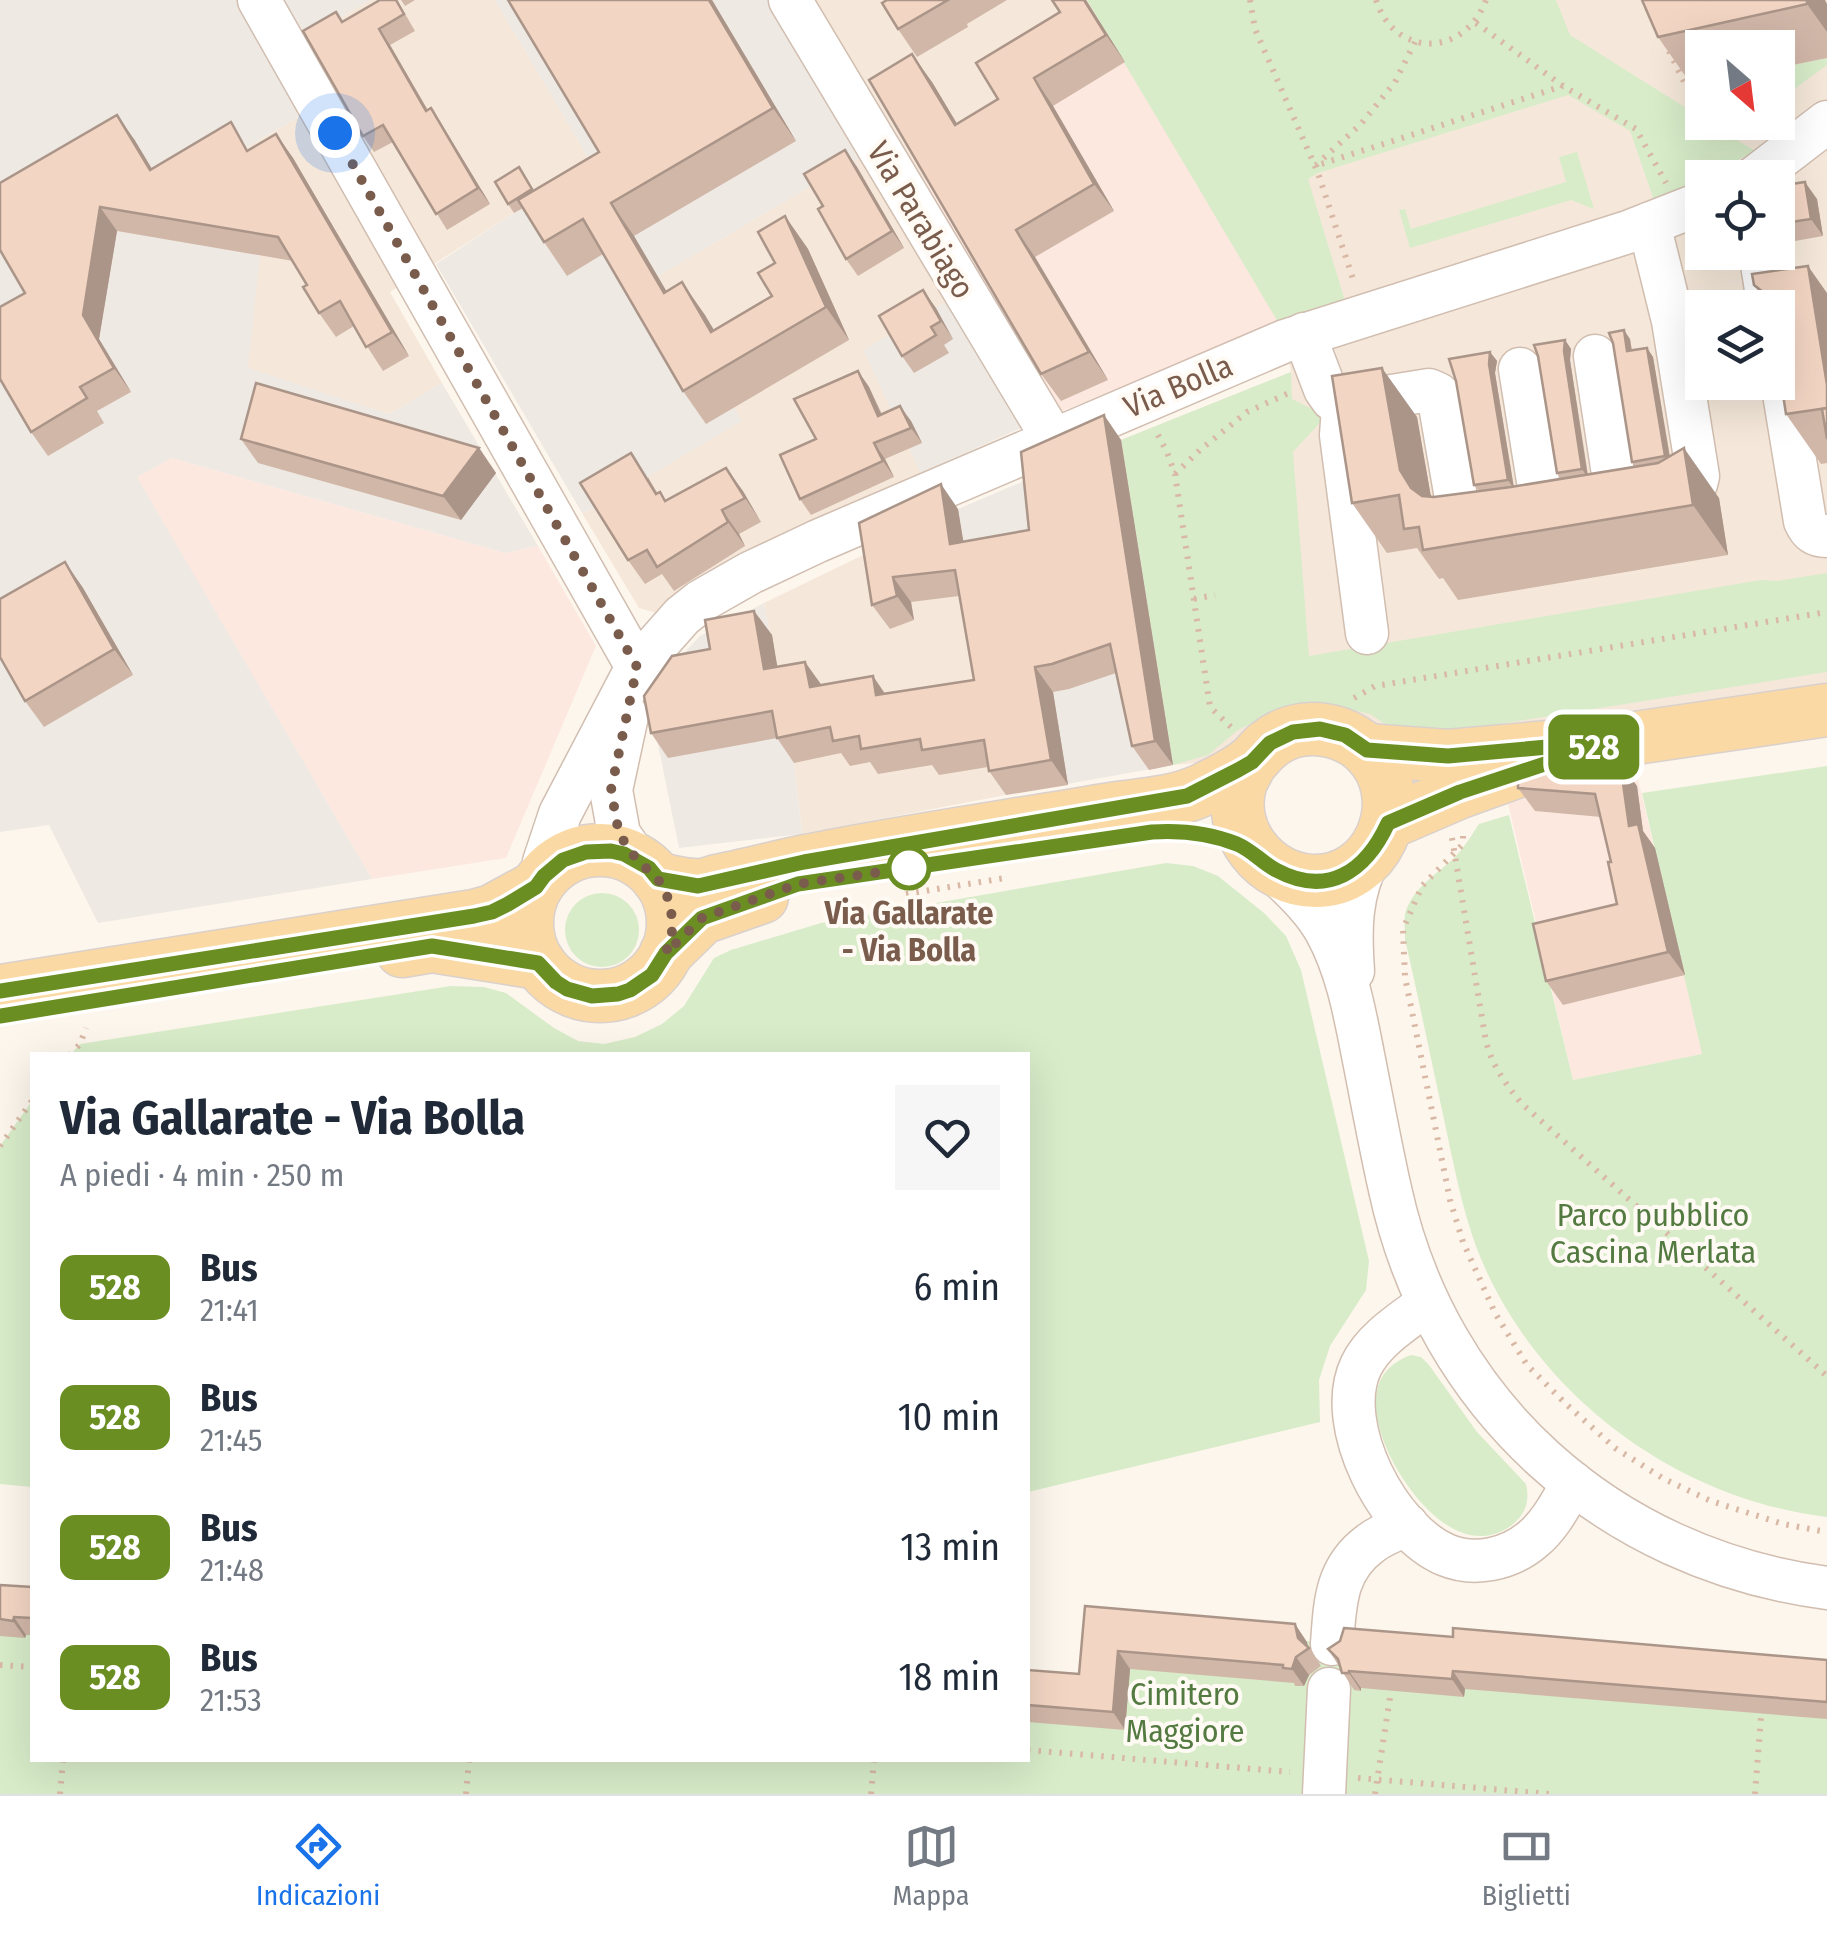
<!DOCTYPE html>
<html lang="it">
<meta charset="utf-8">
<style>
:root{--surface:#fff;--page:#f6f6f7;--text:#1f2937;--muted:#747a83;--line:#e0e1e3;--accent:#1a73e8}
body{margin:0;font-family:"Fira Sans Condensed",sans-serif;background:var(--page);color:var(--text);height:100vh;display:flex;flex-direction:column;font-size:38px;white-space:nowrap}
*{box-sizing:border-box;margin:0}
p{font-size:32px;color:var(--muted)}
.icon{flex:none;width:55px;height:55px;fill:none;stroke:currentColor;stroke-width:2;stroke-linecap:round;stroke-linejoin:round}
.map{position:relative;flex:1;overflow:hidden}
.sheet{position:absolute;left:30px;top:1052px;width:1000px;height:710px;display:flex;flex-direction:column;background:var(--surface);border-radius:0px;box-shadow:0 10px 40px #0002}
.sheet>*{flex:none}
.badge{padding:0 20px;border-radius:15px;font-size:35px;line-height:65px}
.needle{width:65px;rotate:152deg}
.controls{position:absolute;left:1685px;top:30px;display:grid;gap:20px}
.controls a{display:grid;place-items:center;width:110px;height:110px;border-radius:0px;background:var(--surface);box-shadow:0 10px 40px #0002;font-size:50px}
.you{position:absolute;width:50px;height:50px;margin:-25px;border:8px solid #fff;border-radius:50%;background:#1a73e8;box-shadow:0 0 0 15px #1a73e833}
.map>.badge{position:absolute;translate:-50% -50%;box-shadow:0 0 0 5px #fff}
.round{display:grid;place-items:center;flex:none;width:105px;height:105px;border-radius:0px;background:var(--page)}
.summary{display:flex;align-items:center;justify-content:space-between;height:170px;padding:0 30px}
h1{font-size:48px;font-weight:700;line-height:75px}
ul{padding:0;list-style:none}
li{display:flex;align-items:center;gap:30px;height:130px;padding:0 30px}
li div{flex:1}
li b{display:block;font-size:38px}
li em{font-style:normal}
li .badge{min-width:110px;font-weight:700;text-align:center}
.tab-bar{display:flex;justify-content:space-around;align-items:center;height:140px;border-top:2px solid var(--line);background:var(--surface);font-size:28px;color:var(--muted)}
.tab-bar a{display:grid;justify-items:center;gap:5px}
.tab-bar .active{color:var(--accent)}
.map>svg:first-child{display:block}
.residential{fill:#f5e8da;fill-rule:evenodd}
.commercial{fill:#fde8e0}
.industrial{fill:#efe9e4}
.green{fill:#d8ecc9}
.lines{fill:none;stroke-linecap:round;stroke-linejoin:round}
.minor-casing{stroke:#d1beb0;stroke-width:45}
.major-casing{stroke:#dad1cd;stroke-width:55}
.path{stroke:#d9b8a5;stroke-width:6;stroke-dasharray:2.5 8;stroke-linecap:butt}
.minor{stroke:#fff;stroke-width:42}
.major{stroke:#fbd9a5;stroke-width:52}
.wall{fill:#d1b7a8}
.shaded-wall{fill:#aa9588}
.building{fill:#f3d5c3;stroke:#aa9588;stroke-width:2.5}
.line-casing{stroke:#fff;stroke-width:22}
.line{stroke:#6b8e23;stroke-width:15}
.walk{stroke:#7a5c4d;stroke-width:10;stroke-dasharray:0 18}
.stop-dot{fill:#fff;stroke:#6b8e23;stroke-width:5}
.labels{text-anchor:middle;stroke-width:8;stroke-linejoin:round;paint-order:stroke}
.street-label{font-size:32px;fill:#7a5c4d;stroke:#fffaf3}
.stop-label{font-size:32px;font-weight:bold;fill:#7a5c4d;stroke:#fffaf3}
.park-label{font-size:32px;fill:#537a41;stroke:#fffaf3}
</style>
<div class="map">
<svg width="1827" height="1794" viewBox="0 0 1827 1794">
<rect width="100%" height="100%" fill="#fdf6ec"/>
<g class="residential">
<path d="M370 0H495L593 166 514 213 390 292 442 383 389 414 247 368 117 231 118 222 321 104 290 47Z"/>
<path d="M794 0H1827V693L1452 740 1173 765 1121 440 1291 372 1285 341 906 193ZM1702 48H1778V122H1702ZM1702 178H1778V252H1702ZM1702 308H1778V382H1702Z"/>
<path d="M873 150 960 294 910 448 921 473 741 564 663 615 639 608 582 513 597 507 658 276Z"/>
<path d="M958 509 1006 795 802 834 794 763 764 603Z"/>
</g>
<g class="commercial">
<path d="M1125 62 1278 322 1220 350 1041 419 906 193Z"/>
<path d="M172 458 505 553 538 546 596 646 506 858 372 879 136 477Z"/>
<path d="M1637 775 1703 1054 1573 1080 1507 799Z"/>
</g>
<g class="industrial">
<path d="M0 0H251L314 108 119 222 117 231 260 255 248 368 389 414 442 383 538 546 505 553 172 458 137 477 372 879 98 923 49 825 0 832Z"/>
<path d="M263 0H370L290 47Z"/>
<path d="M495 0H784L873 150 658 276 742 421 597 507 582 513 436 264 514 213 593 166Z"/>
<path d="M964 291 1041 419 921 473 863 350Z"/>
<path d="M1121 440 1173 765 1006 795 958 509Z"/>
<path d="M764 603 794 763 802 834 679 848 651 710 662 676 700 636Z"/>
</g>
<g class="green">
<path d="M1087 0H1556L1570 35 1702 118V122L1710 123 1755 151 1655 203 1630 131 1568 95 1318 173 1308 179 1345 301 1278 322Z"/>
<path d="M1827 58V65L1778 101V68Z"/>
<path d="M1577 152 1594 209 1571 200 1410 248 1399 210 1405 209 1411 229 1566 182 1559 157Z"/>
<path d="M1291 372 1292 399 1326 416 1293 452 1309 656 1761 580 1776 581 1827 573V672L1448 732 1388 726 1370 714 1339 707 1276 711 1238 730 1208 755 1173 765 1121 440Z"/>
<path d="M1827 766V1517C1675 1499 1533 1393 1477 1249 1462 1209 1454 1166 1445 1124 1432 1063 1419 1001 1405 939 1405 931 1404 921 1405 914 1412 888 1436 875 1454 858 1464 848 1471 836 1479 824L1509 815 1573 1080 1702 1054 1642 793Z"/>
<path d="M1166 863 1193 866 1218 876 1264 913 1286 936 1301 970 1369 1261 1366 1290 1330 1346 1319 1380 1320 1422 1028 1492V1055H70L80 1044 451 986 484 987 506 993 554 1028 578 1041 604 1044 635 1037 662 1024 684 1006 714 958 731 950 821 923Z"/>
<circle cx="602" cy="930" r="37"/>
<path d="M32 1101V1487L0 1484V1146Z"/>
<path d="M1411 1355 1421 1357 1429 1365 1477 1432 1526 1484C1530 1500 1526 1514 1512 1525 1467 1558 1422 1510 1400 1474 1377 1436 1355 1375 1411 1355Z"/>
<path d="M0 1602 32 1604V1760H1028V1686L1092 1692 1098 1624 1465 1654 1827 1676V1794H0Z"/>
</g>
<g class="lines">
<g class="minor-casing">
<g id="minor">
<path d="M259 0 637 667"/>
<path d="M790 0 1053 439"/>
<path d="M1754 178 1827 122"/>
<path d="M1649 224 1673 321 1698 476 1696 484 1693 487 1661 493"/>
<path d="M1760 252 1769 308"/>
<path d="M1304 334 1325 389 1332 399 1355 402 1429 390 1438 394 1459 515 1465 522 1492 520"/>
<path d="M1595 356 1617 500"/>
<path d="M1778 357 1805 521C1810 532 1815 536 1827 536"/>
<path d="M1520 369 1543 512"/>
<path d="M1339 401 1343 408 1341 435 1367 633"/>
<path d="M627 716 611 790 619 834 637 860"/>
<path d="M1271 868C1291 888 1313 907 1326 931 1347 969 1355 1014 1363 1055 1372 1100 1380 1145 1390 1189 1437 1406 1608 1559 1827 1588"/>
<path d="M544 876V862L560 814 637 667 682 616 701 601 750 573 818 541 1285 341 1628 232 1702 203"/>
<path d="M1353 971C1350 930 1350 893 1370 856"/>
<path d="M1428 1303C1404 1321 1374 1339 1361 1366 1333 1425 1389 1531 1446 1555 1475 1567 1510 1559 1533 1539 1551 1524 1561 1503 1573 1483"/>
<path d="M1332 1644C1335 1604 1335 1569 1371 1543 1381 1535 1395 1530 1407 1525"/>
<path d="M1324 1794 1329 1689"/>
</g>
</g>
<g class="major-casing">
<g id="major">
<path d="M1367 750 1448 756 1615 741 1827 710"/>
<path d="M1388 823 1460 792 1527 768"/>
<circle cx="600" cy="923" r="73"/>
<path d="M658 879C670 881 683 885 695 885 703 886 710 883 717 881 747 875 776 867 806 861 904 841 1005 827 1104 810 1134 805 1171 804 1200 791 1217 783 1238 773 1252 761 1258 756 1262 749 1268 745 1300 718 1351 727 1375 760 1409 807 1377 881 1315 881 1266 881 1225 831 1241 782 1244 775 1248 769 1251 762"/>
<path d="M402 951 432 946 539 963"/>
<path d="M666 953 702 918 762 897"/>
<path d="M0 991 474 916 492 911 536 887"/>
</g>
</g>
<g class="path">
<path d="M1250 0 1255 29 1318 173 1354 282"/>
<path d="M1376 0C1395 59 1465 57 1486 0"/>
<path d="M1476 23 1563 86 1636 129 1666 183"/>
<path d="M1415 42 1395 82 1361 124 1315 166 1563 86"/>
<path d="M1669 51 1689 92 1702 102"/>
<path d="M1732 122 1752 136"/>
<path d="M1158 435 1167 452 1175 474 1210 707 1231 727"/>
<path d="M1175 474 1200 450 1247 412 1291 392"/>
<path d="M1194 599 1215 595"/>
<path d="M1354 698 1375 686 1827 612"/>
<path d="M1463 836V844L1422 886 1403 929 1405 977 1450 1200 1463 1242 1495 1313 1527 1365 1566 1404 1615 1448 1664 1479 1711 1501 1783 1524 1827 1532"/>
<path d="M1452 838 1486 1042C1493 1067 1505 1083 1521 1103L1827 1376"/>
<path d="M906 894 1005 878"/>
<path d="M70 1055 80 1044 86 1028"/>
<path d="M0 1146 32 1101"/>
<path d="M0 1665 32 1667"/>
<path d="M1028 1750 1290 1772"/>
<path d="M1358 1778 1550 1794"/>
<path d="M60 1794 63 1760"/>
<path d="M466 1794 469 1760"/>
<path d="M871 1794 874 1760"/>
<path d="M1375 1794 1391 1691"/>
<path d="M1755 1794 1761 1717"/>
</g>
<use href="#minor" class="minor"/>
<use href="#major" class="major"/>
</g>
<g class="wall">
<path d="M380 0H397L415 31 390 45 428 110 442 125 490 204 447 230 393 142 374 152 363 136 343 22Z"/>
<path d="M401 0H415L405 6Z"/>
<path d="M712 0 796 141 634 236 666 291 682 282 714 331 772 296 775 263 785 216 808 249 849 340 706 424 683 391 603 254 567 276 544 242 523 208 514 213 508 204 519 167 533 191 599 152Z"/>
<path d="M887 0H1007L967 24 968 27 917 57 898 29Z"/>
<path d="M1052 0H1086L1125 62 1053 106 1114 211 1035 257 1108 380 1061 401 1041 374 932 82 957 124 998 99 1060 12Z"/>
<path d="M1642 0 1827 4V58L1778 68V48H1702V84L1693 87 1658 37Z"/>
<path d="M276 134 293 158 409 356 383 371 354 326 336 337 319 313 307 285 293 261 117 231 99 339 131 392 97 411 104 423 48 456 31 432 25 293 134 139 152 169 250 150Z"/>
<path d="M845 150 857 167 904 248 858 276 846 259 823 206Z"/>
<path d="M1778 186 1817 199 1823 236 1784 243 1778 234Z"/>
<path d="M1754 285 1827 293V463L1821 464 1786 414 1768 305Z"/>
<path d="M923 290 953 339 944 345 949 353 914 373 902 356Z"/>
<path d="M1630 339 1632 350 1647 348 1653 357 1670 456 1719 498 1728 555 1458 600 1443 578 1439 579 1417 548 1387 553 1352 503 1417 417 1431 497 1479 491 1474 485 1490 352 1497 361 1495 373 1514 487 1561 479 1557 473 1565 340 1571 349 1570 360 1588 474 1635 467 1632 462Z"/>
<path d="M858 371 869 387 882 414 911 421 922 443 885 459 894 477 811 515 800 499 816 439Z"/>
<path d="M1104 415 1121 440 1173 765 1149 770 1132 746 1116 673 1069 689 1053 692 1068 785 1006 795 989 771 988 767 939 775 932 765 878 774 870 762 850 766 841 753 794 763 777 738 668 758 651 733 710 649 754 611 772 635 777 667 805 662 821 685 885 694 974 680 959 596 911 602 914 620 890 629 872 605 859 523 958 509 963 542 1029 530Z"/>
<path d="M241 439 479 448 496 473 461 520 258 463Z"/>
<path d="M726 468 761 522 739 534 745 546 674 591 662 574 645 584 628 560 648 477 658 494 666 501Z"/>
<path d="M65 562 83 588 133 675 44 727 25 701Z"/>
<path d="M1637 786 1643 831 1655 848 1685 975 1563 1005 1546 981 1617 904 1611 862 1601 817 1535 811 1518 788Z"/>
<path d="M0 1585 32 1587V1635H26L25 1638 0 1636Z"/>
<path d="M1085 1606 1295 1624 1321 1666 1309 1675 1304 1686H1295L1294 1683 1130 1669 1125 1730 1028 1722V1670L1079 1674Z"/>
<path d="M1453 1637 1827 1660V1719L1465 1689 1464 1697 1361 1688V1691L1354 1690 1328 1649Z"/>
</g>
<g class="shaded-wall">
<path d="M709 0H712L796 141 773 108Z"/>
<path d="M1084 0H1086L1125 62 1106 35Z"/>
<path d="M1807 0H1825L1827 4V32L1807 4Z"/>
<path d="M379 29 390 45 437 127 426 111Z"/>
<path d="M912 54 932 82 974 152 955 125Z"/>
<path d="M1034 78 1053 106 1114 211 1094 184Z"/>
<path d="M431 108 442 125 490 204 478 188Z"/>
<path d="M117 115 134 139 167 194 150 170Z"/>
<path d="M276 134 293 158 409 356 392 332Z"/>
<path d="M845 150 857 167 904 248 892 231Z"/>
<path d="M1805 182 1817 199 1823 236 1811 219Z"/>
<path d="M611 203 634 236 687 326 664 293Z"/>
<path d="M100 207 117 231 99 339 131 392 114 368 83 315Z"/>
<path d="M785 216 808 249 849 340 826 307Z"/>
<path d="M1016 230 1035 257 1108 380 1089 352Z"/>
<path d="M1808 266 1827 293V385Z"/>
<path d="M682 282 705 315 735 365 711 332Z"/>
<path d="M923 290 936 308 953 339 941 321Z"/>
<path d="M1624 330 1630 339 1633 360 1627 351Z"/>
<path d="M1565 340 1571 349 1570 360 1588 478 1582 469 1564 351Z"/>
<path d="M1647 348 1653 357 1671 465 1665 456Z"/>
<path d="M1490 352 1497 361 1495 373 1514 489 1508 480 1489 364Z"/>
<path d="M1382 368 1417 417 1435 520 1400 470Z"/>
<path d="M858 371 869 387 889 432 878 416Z"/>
<path d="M900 406 911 421 922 443 911 428Z"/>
<path d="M1104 415 1121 440 1173 765 1155 741Z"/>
<path d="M874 443 885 459 894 477 883 461Z"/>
<path d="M479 448 496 473 461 520 443 496Z"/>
<path d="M1684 448 1719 498 1728 555 1693 505Z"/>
<path d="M726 468 743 491 761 522 745 498Z"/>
<path d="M941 484 958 509 968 569 950 544Z"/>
<path d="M722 510 739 534 745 546 728 522Z"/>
<path d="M65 562 83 588 133 675 114 649Z"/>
<path d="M893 577 911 602 914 620 897 596Z"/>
<path d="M754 611 772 635 782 694 764 669Z"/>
<path d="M805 662 823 687H810Z"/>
<path d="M1035 667 1053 692 1068 785 1051 760Z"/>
<path d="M873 676 890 701 876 695Z"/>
<path d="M1620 762 1637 786 1643 831 1655 848 1685 975 1668 952 1629 826Z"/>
<path d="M14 1617 26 1635 25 1638 13 1621Z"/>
<path d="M1295 1624 1307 1642 1308 1648 1298 1638Z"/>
<path d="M1118 1651 1130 1669 1125 1730 1113 1712Z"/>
<path d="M1296 1657 1309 1675 1304 1686 1292 1669Z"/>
<path d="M1349 1671 1361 1688V1691L1349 1673Z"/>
<path d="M1453 1671 1465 1689 1464 1697 1452 1679Z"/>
</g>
<g class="building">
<path d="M380 0H396L404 14 379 29 426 111 431 108 478 188 436 214 383 125 363 136 303 31 336 12 342 22Z"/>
<path d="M508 0H709L773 108 611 203 664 293 682 282 711 332 772 296 758 273 775 263 758 232 785 216 826 307 683 391 583 219 544 242 518 200 599 152Z"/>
<path d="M887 0H948L898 29 882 3Z"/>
<path d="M1052 0H1084L1106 35 1034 78 1094 184 1016 230 1089 352 1041 374 869 80 912 54 955 125 998 99 976 63 1060 12Z"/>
<path d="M1642 0H1807V4L1658 37Z"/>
<path d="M117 115 150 170 231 122 247 151 276 134 392 332 366 347 340 301 319 313 303 287 307 285 278 237 100 207 83 315 114 368 80 387 87 398 31 432 0 379V307L25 293 0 250V183Z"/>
<path d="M845 150 892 231 846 259 818 209 823 206 804 174Z"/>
<path d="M519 167 532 189 508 204 495 182Z"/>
<path d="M1805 182 1811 219 1778 224V186Z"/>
<path d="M1808 266 1827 385V408L1786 414 1778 362V308H1769L1763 292 1754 285 1752 274Z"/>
<path d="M923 290 941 321 931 327 936 335 902 356 879 316Z"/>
<path d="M1624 330 1627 351 1647 348 1665 456 1632 462 1613 343 1609 333Z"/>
<path d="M1565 340 1564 351 1582 469 1557 473 1538 356 1534 345Z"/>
<path d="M1490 352 1489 364 1508 480 1474 485 1456 381 1449 359Z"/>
<path d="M1382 368 1400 470 1411 488 1422 496 1434 497 1511 487 1658 463 1684 448 1693 505 1423 550 1419 527 1404 529 1399 495 1352 503 1332 376Z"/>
<path d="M858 371 878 416 900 406 911 428 874 443 883 461 800 499 780 455 816 439 794 399Z"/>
<path d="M256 383 479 448 443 496 241 439Z"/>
<path d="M1827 408V439L1822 409Z"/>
<path d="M1104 415 1155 741 1132 746 1110 644 1052 664 1035 667 1051 760 989 771 984 740 922 750 920 739 861 749 859 736 833 741 830 727 777 738 772 711 651 733 644 696 672 656 710 649 705 620 754 611 764 669 805 662 810 687 873 676 876 695 974 680 955 570 893 577 897 596 872 605 859 523 941 484 950 544 1029 530 1021 452Z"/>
<path d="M631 453 656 494 660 492 665 501 726 468 745 498 722 510 728 522 657 567 647 550 628 560 580 483Z"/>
<path d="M65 562 114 649 25 701 0 657V599Z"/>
<path d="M1620 762 1629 826 1638 824 1668 952 1546 981 1533 924 1617 904 1608 862H1611L1595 794 1518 788V778Z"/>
<path d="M0 1585 32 1587V1618L14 1617 13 1621 0 1619Z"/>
<path d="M1085 1606 1295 1624 1298 1638 1309 1648 1296 1657 1292 1669 1283 1668V1665L1118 1651 1113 1712 1028 1705V1670L1079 1674Z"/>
<path d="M1344 1628 1453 1637V1628L1827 1660V1702L1453 1671 1452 1679 1349 1671V1673H1342L1338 1659 1328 1649 1340 1641Z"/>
</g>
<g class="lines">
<g class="line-casing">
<path id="line" d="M0 991 474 916 492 912 508 904 536 887 544 876 563 860 586 852 611 851 624 854 649 868 658 879 698 886 804 862 1187 796 1238 770 1252 762 1270 743 1293 732 1320 729 1345 735 1367 750 1448 756 1614 741 1460 792 1388 823C1366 871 1328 898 1276 870 1261 862 1253 851 1237 844 1209 833 1182 830 1152 832L798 884 702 918 666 953 652 975 630 990 618 994 592 996 567 989 556 982 538 963 432 946 0 1016"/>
</g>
<use href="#line" class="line"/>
<path class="walk" d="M335 133 637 667 611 790 619 834 637 860 658 879 670 902 673 928 666 953 702 918 798 884 909 868"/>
</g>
<circle class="stop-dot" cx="909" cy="868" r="20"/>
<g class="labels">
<g class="street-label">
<text transform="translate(921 220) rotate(59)" y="11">Via Parabiago</text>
<text transform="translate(1178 386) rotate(-23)" y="11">Via Bolla</text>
</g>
<g class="stop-label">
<text x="909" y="924">Via Gallarate<tspan x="909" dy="37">- Via Bolla</tspan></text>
</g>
<g class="park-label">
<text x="1653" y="1226">Parco pubblico<tspan x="1653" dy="37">Cascina Merlata</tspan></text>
<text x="1185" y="1705">Cimitero<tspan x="1185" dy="37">Maggiore</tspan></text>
</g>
</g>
</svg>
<div class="controls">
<a><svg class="needle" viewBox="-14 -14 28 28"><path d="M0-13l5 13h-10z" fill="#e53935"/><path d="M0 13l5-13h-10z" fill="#747a83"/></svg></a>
<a><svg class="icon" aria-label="locate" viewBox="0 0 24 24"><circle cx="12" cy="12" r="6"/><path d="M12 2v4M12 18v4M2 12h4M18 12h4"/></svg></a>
<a><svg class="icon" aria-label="layers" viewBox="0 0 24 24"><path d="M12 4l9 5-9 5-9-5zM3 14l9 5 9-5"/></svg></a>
</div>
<div class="you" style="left:335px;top:133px"></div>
<b class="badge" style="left:1594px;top:747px;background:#6b8e23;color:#fff">528</b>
<section class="sheet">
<div class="summary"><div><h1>Via Gallarate - Via Bolla</h1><p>A piedi · 4 min · 250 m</p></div><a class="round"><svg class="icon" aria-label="heart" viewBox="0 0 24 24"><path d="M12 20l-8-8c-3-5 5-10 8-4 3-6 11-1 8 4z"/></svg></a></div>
<ul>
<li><span class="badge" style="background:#6b8e23;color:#fff">528</span><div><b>Bus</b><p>21:41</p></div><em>6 min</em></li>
<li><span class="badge" style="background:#6b8e23;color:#fff">528</span><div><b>Bus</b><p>21:45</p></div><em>10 min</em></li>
<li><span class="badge" style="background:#6b8e23;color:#fff">528</span><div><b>Bus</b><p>21:48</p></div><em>13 min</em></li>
<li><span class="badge" style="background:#6b8e23;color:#fff">528</span><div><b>Bus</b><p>21:53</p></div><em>18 min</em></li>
</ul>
</section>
</div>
<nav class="tab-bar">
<a class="active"><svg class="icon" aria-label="directions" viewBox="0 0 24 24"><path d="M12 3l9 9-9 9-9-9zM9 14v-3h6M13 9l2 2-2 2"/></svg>Indicazioni</a>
<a><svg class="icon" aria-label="map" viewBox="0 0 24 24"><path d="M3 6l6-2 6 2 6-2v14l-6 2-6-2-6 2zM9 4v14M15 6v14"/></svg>Mappa</a>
<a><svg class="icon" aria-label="tickets" viewBox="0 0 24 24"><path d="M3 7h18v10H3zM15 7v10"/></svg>Biglietti</a>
</nav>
